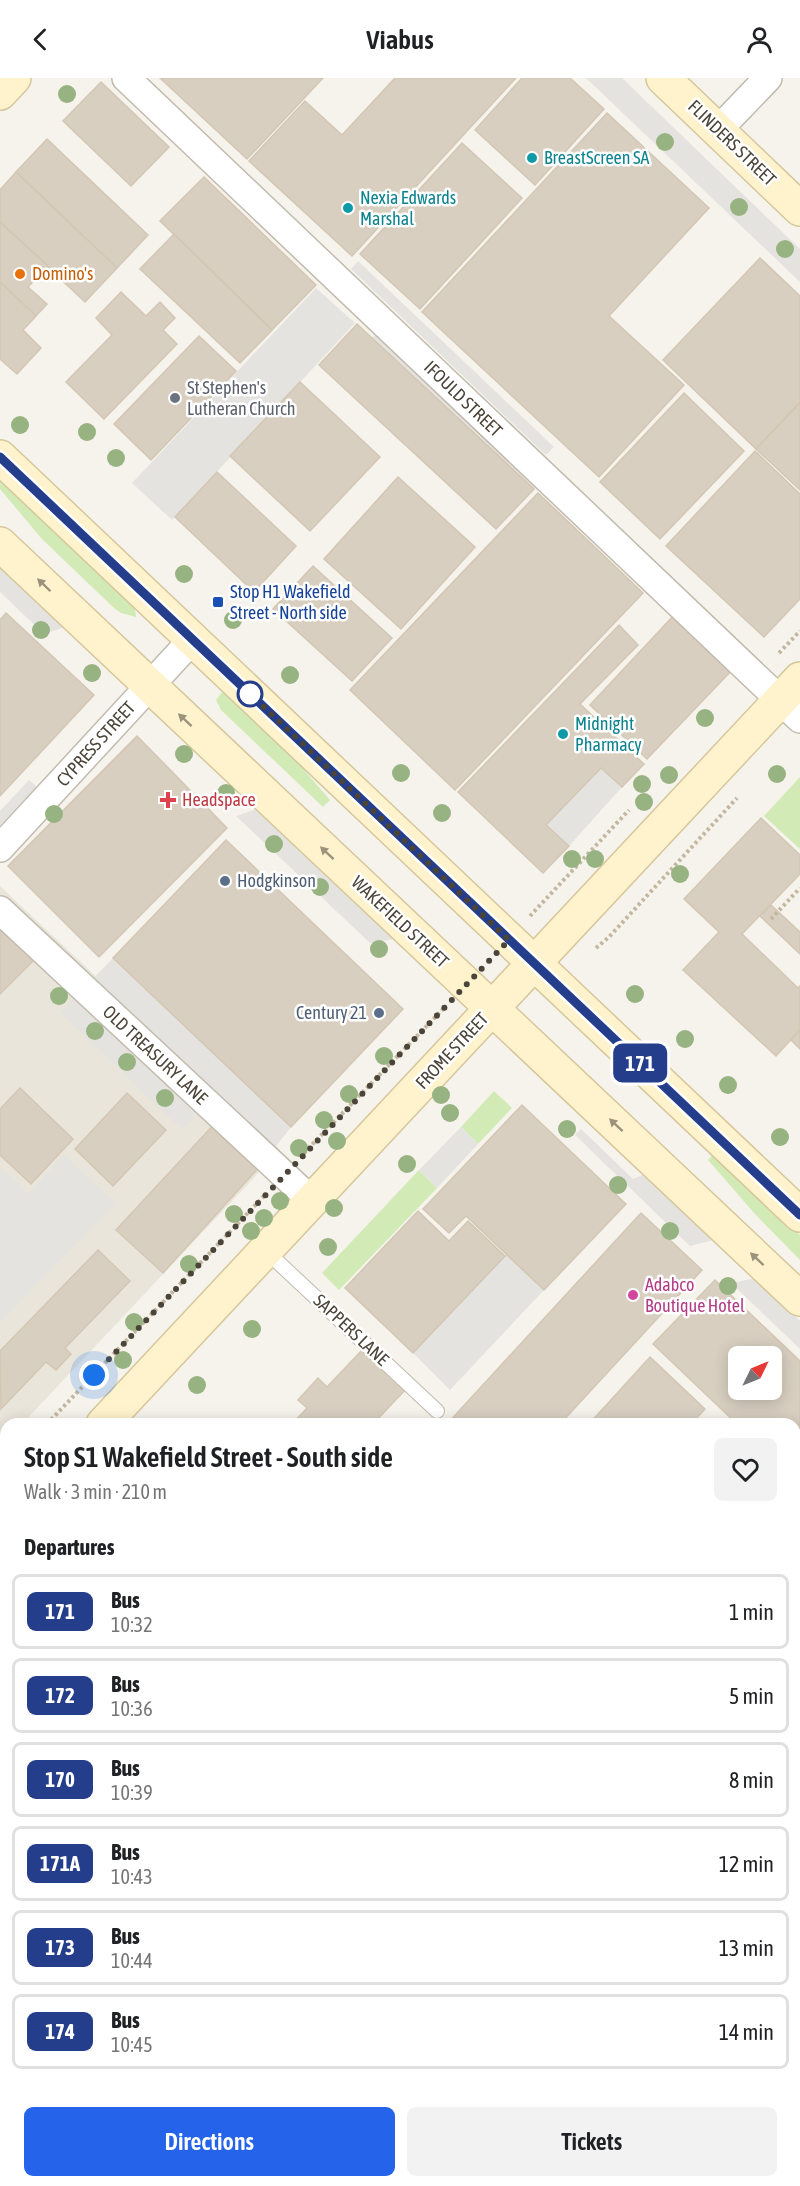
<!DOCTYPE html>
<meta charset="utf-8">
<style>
:root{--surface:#fff;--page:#f2f2f2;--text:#202124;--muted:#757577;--line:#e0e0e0;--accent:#2563eb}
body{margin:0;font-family:"Asap Condensed",sans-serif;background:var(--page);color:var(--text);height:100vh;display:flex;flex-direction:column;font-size:22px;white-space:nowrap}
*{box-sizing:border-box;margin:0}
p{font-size:20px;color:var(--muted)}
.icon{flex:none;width:33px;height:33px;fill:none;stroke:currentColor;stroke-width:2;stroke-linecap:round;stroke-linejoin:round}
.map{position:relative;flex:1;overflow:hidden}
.details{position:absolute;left:0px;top:1340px;width:801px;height:770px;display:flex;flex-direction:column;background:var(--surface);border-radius:18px 18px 0 0;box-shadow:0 3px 15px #0003}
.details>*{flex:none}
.badge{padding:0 12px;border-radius:9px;font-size:21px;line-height:39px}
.needle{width:39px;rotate:47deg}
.tools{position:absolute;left:728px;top:1268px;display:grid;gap:12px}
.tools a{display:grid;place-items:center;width:54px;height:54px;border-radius:9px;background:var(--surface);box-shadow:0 3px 15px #0003;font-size:30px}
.you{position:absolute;width:30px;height:30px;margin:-15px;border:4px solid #fff;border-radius:50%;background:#1a73e8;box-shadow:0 0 0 9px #1a73e833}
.map>.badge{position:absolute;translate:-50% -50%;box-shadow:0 0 0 3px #fff}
h2{padding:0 24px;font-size:22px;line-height:54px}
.round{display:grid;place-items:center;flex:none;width:63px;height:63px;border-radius:9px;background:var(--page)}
.summary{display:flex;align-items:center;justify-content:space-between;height:102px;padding:0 24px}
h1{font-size:28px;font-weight:600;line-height:45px}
.action{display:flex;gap:12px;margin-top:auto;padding:12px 24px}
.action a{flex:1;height:69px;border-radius:9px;background:var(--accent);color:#fff;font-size:24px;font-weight:600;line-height:69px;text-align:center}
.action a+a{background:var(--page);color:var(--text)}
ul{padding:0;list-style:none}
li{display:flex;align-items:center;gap:18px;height:75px;margin:0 12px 9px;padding:0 12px;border:3px solid var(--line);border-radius:9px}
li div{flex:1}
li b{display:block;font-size:22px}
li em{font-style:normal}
li .badge{min-width:66px;font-weight:700;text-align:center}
header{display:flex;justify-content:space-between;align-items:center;height:78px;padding:0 24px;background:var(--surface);font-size:27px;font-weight:600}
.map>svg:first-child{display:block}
.residential{fill:#eae5da}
.green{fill:#d2eab5}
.parking{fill:#e5e3e0}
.building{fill:#d8cfc1;stroke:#d3c7b4;stroke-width:1.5;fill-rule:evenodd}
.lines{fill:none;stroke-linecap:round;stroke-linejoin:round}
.lane-casing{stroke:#c2bbae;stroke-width:16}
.street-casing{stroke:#c2bbae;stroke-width:30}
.secondary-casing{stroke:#d6c79b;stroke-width:36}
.path{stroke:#c4b79f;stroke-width:4;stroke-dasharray:3 3;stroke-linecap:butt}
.lane{stroke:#fff;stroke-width:14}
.street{stroke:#fff;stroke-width:27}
.secondary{stroke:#fff3cd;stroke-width:33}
.tree{fill:#97b381}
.oneway{fill:#9c937c}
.line-casing{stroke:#fff;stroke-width:14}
.line{stroke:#243e8c;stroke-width:9}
.walk{stroke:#4b4439;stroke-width:6;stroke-dasharray:0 10.8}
.culture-dot{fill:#0f9aa8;stroke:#fff;stroke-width:2}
.food-dot{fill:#e8710a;stroke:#fff;stroke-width:2}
.worship-dot{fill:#6b7280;stroke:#fff;stroke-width:2}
.transit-dot{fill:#1a4fb4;stroke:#fff;stroke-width:2}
.stop-dot{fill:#fff;stroke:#243e8c;stroke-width:3}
.health-dot{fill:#e0444e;stroke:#fff;stroke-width:2}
.service-dot{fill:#5c6f8a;stroke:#fff;stroke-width:2}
.hotel-dot{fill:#d1479c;stroke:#fff;stroke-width:2}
.labels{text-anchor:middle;stroke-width:5;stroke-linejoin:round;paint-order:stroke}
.street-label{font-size:18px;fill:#4b4439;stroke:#fff}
.culture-label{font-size:18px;fill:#0d838f;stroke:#fff;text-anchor:start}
.food-label{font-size:18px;fill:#c56008;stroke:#fff;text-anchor:start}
.worship-label{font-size:18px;fill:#5b616d;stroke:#fff;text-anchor:start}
.transit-label{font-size:18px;fill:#164399;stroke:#fff;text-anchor:start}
.health-label{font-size:18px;fill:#be3a42;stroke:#fff;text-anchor:start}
.service-label{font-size:18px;fill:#4e5e75;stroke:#fff;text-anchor:start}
.hotel-label{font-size:18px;fill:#b23c85;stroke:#fff;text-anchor:start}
</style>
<header><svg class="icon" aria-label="back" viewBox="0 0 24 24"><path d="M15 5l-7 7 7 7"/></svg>Viabus<svg class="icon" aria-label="person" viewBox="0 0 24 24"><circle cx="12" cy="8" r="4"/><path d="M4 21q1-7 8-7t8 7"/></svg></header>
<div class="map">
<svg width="800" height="2108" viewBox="0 0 800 2108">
<rect width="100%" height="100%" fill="#f6f3ec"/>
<g class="residential">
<path d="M0 808 280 1072 23 1345 6 1346V1356L0 1357Z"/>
<path d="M0 1761 6 1766V1836L0 1843Z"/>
<path d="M0 1976 6 1982V2103H58L54 2108H0Z"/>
</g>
<g class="green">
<path d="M0 397 129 520 135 532 136 539 121 535 114 530 42 461 0 411Z"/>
<path d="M222 614 231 618 287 672 330 722 323 729 221 632 216 622Z"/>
<path d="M800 699V771L764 738Z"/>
<path d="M494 1013 512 1030 478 1066 461 1049Z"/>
<path d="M715 1075 800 1157V1182L755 1136 708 1082Z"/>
<path d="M419 1092 437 1110 339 1212 322 1195Z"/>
</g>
<g class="parking">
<path d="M586 0H622L800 171V204Z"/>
<path d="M358 183 554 369 546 377 351 191Z"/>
<path d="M316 210 355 245 172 442 132 405Z"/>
<path d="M379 253 540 404 534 411 372 260Z"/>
<path d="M0 483 68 548 44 556 0 514Z"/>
<path d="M601 690 622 709 569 768 546 747Z"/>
<path d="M29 702 37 709 0 748V733Z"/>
<path d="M260 730 395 861 370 865 236 738Z"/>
<path d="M113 880 291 1049 263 1085 204 1030 182 1052 60 934Z"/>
<path d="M461 1049 478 1066 437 1110 419 1092Z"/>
<path d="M581 1051 633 1101 645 1096 714 1162 690 1168 575 1057Z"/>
<path d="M64 1077 115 1125 0 1244V1089L28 1116Z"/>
<path d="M506 1176 544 1212 450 1312 413 1275Z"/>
<path d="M756 1200 800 1243V1271L731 1205Z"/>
<path d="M6 1848V1931L0 1925V1855Z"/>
<path d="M365 2103H391L396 2108H360Z"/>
</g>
<g class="building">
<path d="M160 0H323L247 81Z"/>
<path d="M395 0H516L352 178 249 83 305 23 342 57Z"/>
<path d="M522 0H570L604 31 535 107 475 52Z"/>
<path d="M101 4 169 69 131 108 63 43Z"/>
<path d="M607 35 709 130 609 238 684 307 599 399 422 234Z"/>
<path d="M47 61 148 157 117 190 16 94Z"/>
<path d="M462 65 522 120 420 231 360 176Z"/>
<path d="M16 94 117 190 85 224 0 144V112Z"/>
<path d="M204 99 316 207 272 252 160 143Z"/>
<path d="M0 144 48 188 28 209 47 226 36 238 0 204Z"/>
<path d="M174 156 272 252 240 285 140 191Z"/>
<path d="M760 180 800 218V324L756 371 663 282Z"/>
<path d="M0 204 36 238 23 252 41 270 17 296 0 281Z"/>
<path d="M121 214 146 238 160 224 175 240 163 252 177 266 104 341 66 304 112 257 96 240Z"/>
<path d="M357 246 534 411 496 451 319 287Z"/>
<path d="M199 258 236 293 151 382 114 346Z"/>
<path d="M300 304 380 379 310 453 230 378Z"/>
<path d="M684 315 744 373 660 461 600 404Z"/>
<path d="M800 325V412L756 371Z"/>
<path d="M755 373 800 416V521L764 559 666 468Z"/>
<path d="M217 394 296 468 254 514 175 439Z"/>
<path d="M398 399 475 469 401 551 324 481Z"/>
<path d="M538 415 643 515 455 712 350 612Z"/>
<path d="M313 488 392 560 352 603 273 531Z"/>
<path d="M6 535 94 617 0 718V542Z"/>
<path d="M675 536 733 591 647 681 590 627Z"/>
<path d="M619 547 638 567 580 626 644 686 622 709 601 690 546 747 569 768 543 795 458 714Z"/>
<path d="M137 658 227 750 99 879 8 788Z"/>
<path d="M761 740 800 777V796L742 856 798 910 800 908V952L776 978 683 892 719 854 684 821Z"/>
<path d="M226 762 403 931 291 1049 113 880Z"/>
<path d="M771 827 800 854V876L760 838Z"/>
<path d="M0 847 34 882 0 916Z"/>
<path d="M800 952V971L791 962Z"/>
<path d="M20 1010 73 1061 31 1106 0 1077V1031Z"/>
<path d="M127 1015 166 1052 113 1108 75 1071Z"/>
<path d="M522 1027 626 1126 544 1212 466 1138 449 1155 423 1131Z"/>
<path d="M217 1043 263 1085 163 1195 116 1152Z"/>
<path d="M418 1133 449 1163 468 1143 505 1178 413 1275 345 1210Z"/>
<path d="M641 1135 702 1192 560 1346H447Z"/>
<path d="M98 1172 130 1203 65 1270 71 1276 56 1292 46 1284 1 1331 0 1273Z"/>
<path d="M715 1202 800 1283V1405L795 1400V1346H737L653 1266ZM738 1278H771V1311H738Z"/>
<path d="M363 1271 405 1312 373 1346H292L307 1330 298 1322 318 1300 327 1309Z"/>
<path d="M650 1279 705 1331 691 1346H589Z"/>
<path d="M800 1481V1606L795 1611V1486Z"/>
<path d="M0 1561 6 1567V1620L0 1626Z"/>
<path d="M6 1623V1683L0 1689V1629Z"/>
<path d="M795 1640 800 1645V1707L795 1702V1690L799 1687 795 1683Z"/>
<path d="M6 1688V1735L1 1730 0 1732V1694Z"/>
<path d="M800 1723V1817L795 1823V1728Z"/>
<path d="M0 1790 6 1796V1833L0 1840Z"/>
<path d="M795 1948 800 1952V1976L795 1981Z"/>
<path d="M800 1988V2031L795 2036V1993Z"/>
<path d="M0 2005 6 2010V2052L0 2059Z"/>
<path d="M800 2040V2108H792L787 2103H795V2045Z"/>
<path d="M6 2053V2093L0 2087V2059Z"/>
<path d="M17 2103H59L55 2108H16L14 2106Z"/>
<path d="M84 2103H127L132 2108H80Z"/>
<path d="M185 2103H340L345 2108H190Z"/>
<path d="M433 2103H532L527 2108H428Z"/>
</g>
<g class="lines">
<g class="lane-casing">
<g id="lane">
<path d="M265 1172 437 1333"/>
<path d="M65 2108 70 2103"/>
</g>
</g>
<g class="street-casing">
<g id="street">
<path d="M126 0 800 641"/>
<path d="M718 52 768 0"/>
<path d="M0 770 192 562"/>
<path d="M0 832 311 1122"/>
<path d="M795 1864 800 1859"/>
<path d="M795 1934 800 1939"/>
<path d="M0 1950 6 1956"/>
<path d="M168 2103 174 2108"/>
<path d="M563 2108 568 2103"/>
</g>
</g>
<g class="secondary-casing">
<g id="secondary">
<path d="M663 0 800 131"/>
<path d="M0 15 14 0"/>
<path d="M0 379 800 1137"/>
<path d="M0 466 800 1221"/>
<path d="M103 1346 800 601"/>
<path d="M0 1454 6 1448"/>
<path d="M680 2103 685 2108"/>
</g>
</g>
<g class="path">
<path d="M779 575 800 553"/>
<path d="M530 838 629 732"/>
<path d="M771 841 800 810"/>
<path d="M596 870 609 859 737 720"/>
<path d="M304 1075 445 929"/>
<path d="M47 1346 264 1118"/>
<path d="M0 1395 6 1389"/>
<path d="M0 1503 6 1497"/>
</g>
<use href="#lane" class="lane"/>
<use href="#street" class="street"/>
<use href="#secondary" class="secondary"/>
</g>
<g class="tree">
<circle cx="67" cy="16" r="9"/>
<circle cx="665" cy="64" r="9"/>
<circle cx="739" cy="129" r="9"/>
<circle cx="785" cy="171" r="9"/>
<circle cx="20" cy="347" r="9"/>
<circle cx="87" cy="354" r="9"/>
<circle cx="116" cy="380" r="9"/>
<circle cx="184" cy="496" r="9"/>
<circle cx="233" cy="542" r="9"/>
<circle cx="41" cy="552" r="9"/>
<circle cx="92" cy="595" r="9"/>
<circle cx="290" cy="597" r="9"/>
<circle cx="705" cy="640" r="9"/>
<circle cx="184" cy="676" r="9"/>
<circle cx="401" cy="695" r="9"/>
<circle cx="777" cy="696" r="9"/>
<circle cx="669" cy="697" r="9"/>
<circle cx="642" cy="706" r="9"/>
<circle cx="226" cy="715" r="9"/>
<circle cx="644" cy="724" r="9"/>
<circle cx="442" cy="735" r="9"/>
<circle cx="54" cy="736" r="9"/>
<circle cx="274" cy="766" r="9"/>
<circle cx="572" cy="781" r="9"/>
<circle cx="595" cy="781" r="9"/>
<circle cx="680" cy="796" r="9"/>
<circle cx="320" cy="809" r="9"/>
<circle cx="379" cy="871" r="9"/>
<circle cx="635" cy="916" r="9"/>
<circle cx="59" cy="918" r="9"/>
<circle cx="95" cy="953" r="9"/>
<circle cx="685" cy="961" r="9"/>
<circle cx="384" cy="978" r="9"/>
<circle cx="127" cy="984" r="9"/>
<circle cx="728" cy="1007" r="9"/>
<circle cx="349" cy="1016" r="9"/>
<circle cx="441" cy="1017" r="9"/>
<circle cx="165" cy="1020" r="9"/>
<circle cx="450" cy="1035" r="9"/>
<circle cx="324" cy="1042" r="9"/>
<circle cx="567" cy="1051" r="9"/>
<circle cx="780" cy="1059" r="9"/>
<circle cx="337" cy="1063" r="9"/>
<circle cx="299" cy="1070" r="9"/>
<circle cx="407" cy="1086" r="9"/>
<circle cx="618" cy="1107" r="9"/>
<circle cx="280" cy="1123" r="9"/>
<circle cx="334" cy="1130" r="9"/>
<circle cx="234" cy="1136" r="9"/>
<circle cx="264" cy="1140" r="9"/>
<circle cx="251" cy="1153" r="9"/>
<circle cx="670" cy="1153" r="9"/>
<circle cx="328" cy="1169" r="9"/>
<circle cx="189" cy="1186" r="9"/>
<circle cx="728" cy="1208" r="9"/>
<circle cx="134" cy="1244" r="9"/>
<circle cx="252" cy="1251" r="9"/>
<circle cx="123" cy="1282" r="9"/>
<circle cx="93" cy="1291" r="9"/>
<circle cx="197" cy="1307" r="9"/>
</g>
<defs><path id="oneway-solid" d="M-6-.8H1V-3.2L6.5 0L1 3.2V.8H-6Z" transform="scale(1.5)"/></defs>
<g class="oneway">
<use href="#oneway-solid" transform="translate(44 507) rotate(-136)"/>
<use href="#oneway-solid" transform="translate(185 642) rotate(-137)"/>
<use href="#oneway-solid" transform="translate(327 775) rotate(-137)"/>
<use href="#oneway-solid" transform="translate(616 1047) rotate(-137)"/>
<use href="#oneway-solid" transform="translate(757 1181) rotate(-137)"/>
</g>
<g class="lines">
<g class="line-casing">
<path id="line" d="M0 379 800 1137"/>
</g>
<use href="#line" class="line"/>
<path class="walk" d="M94 1297 509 862 244 610 250 616"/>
</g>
<g class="culture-dot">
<circle cx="532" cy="80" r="6"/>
<circle cx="348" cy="130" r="6"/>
<circle cx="563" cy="656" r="6"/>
</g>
<circle class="food-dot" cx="20" cy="196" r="6"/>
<circle class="worship-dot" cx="175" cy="320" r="6"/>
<rect class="transit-dot" x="212" y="518" width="12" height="12" rx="3"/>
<circle class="stop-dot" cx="250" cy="616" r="12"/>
<path class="health-dot" d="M165 713h6v6h6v6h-6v6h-6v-6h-6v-6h6z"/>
<g class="service-dot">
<circle cx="225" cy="803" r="6"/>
<circle cx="379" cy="935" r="6"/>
</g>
<circle class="hotel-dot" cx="633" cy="1217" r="6"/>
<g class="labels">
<g class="street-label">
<text transform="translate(732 65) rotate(44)" y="6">FLINDERS STREET</text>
<text transform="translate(463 321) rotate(44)" y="6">IFOULD STREET</text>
<text transform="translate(96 666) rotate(-48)" y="6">CYPRESS STREET</text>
<text transform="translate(400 844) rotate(43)" y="6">WAKEFIELD STREET</text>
<text transform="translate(452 973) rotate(-47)" y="6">FROME STREET</text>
<text transform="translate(155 977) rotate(43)" y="6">OLD TREASURY LANE</text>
<text transform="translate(351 1252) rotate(43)" y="6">SAPPERS LANE</text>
</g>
<g class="culture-label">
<text x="544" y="86">BreastScreen SA</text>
<text x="360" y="126">Nexia Edwards<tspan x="360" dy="21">Marshal</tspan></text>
<text x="575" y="652">Midnight<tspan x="575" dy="21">Pharmacy</tspan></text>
</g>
<g class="food-label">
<text x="32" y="202">Domino's</text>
</g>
<g class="worship-label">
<text x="187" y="316">St Stephen's<tspan x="187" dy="21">Lutheran Church</tspan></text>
</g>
<g class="transit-label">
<text x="230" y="520">Stop H1 Wakefield<tspan x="230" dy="21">Street - North side</tspan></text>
</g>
<g class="health-label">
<text x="182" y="728">Headspace</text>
</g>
<g class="service-label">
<text x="237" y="809">Hodgkinson</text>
<text x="367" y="941" text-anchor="end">Century 21</text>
</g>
<g class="hotel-label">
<text x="645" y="1213">Adabco<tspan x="645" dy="21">Boutique Hotel</tspan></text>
</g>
</g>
</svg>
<div class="tools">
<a><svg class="needle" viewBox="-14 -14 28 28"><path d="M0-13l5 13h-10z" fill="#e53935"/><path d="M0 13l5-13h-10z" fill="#757577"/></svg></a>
</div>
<div class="you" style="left:94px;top:1297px"></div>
<b class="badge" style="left:640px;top:985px;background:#243e8c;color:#fff">171</b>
<section class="details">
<div class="summary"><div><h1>Stop S1 Wakefield Street - South side</h1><p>Walk · 3 min · 210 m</p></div><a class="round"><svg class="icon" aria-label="heart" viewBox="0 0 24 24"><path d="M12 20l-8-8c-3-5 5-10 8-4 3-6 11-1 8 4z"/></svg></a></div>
<h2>Departures</h2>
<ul>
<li><span class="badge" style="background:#243e8c;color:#fff">171</span><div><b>Bus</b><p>10:32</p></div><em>1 min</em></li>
<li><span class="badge" style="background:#243e8c;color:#fff">172</span><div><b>Bus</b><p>10:36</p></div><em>5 min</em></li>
<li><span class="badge" style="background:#243e8c;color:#fff">170</span><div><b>Bus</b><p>10:39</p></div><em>8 min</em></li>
<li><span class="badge" style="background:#243e8c;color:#fff">171A</span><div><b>Bus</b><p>10:43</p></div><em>12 min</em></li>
<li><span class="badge" style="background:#243e8c;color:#fff">173</span><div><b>Bus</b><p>10:44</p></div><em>13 min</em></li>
<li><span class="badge" style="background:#243e8c;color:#fff">174</span><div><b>Bus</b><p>10:45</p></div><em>14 min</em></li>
</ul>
<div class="action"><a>Directions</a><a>Tickets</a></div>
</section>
</div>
